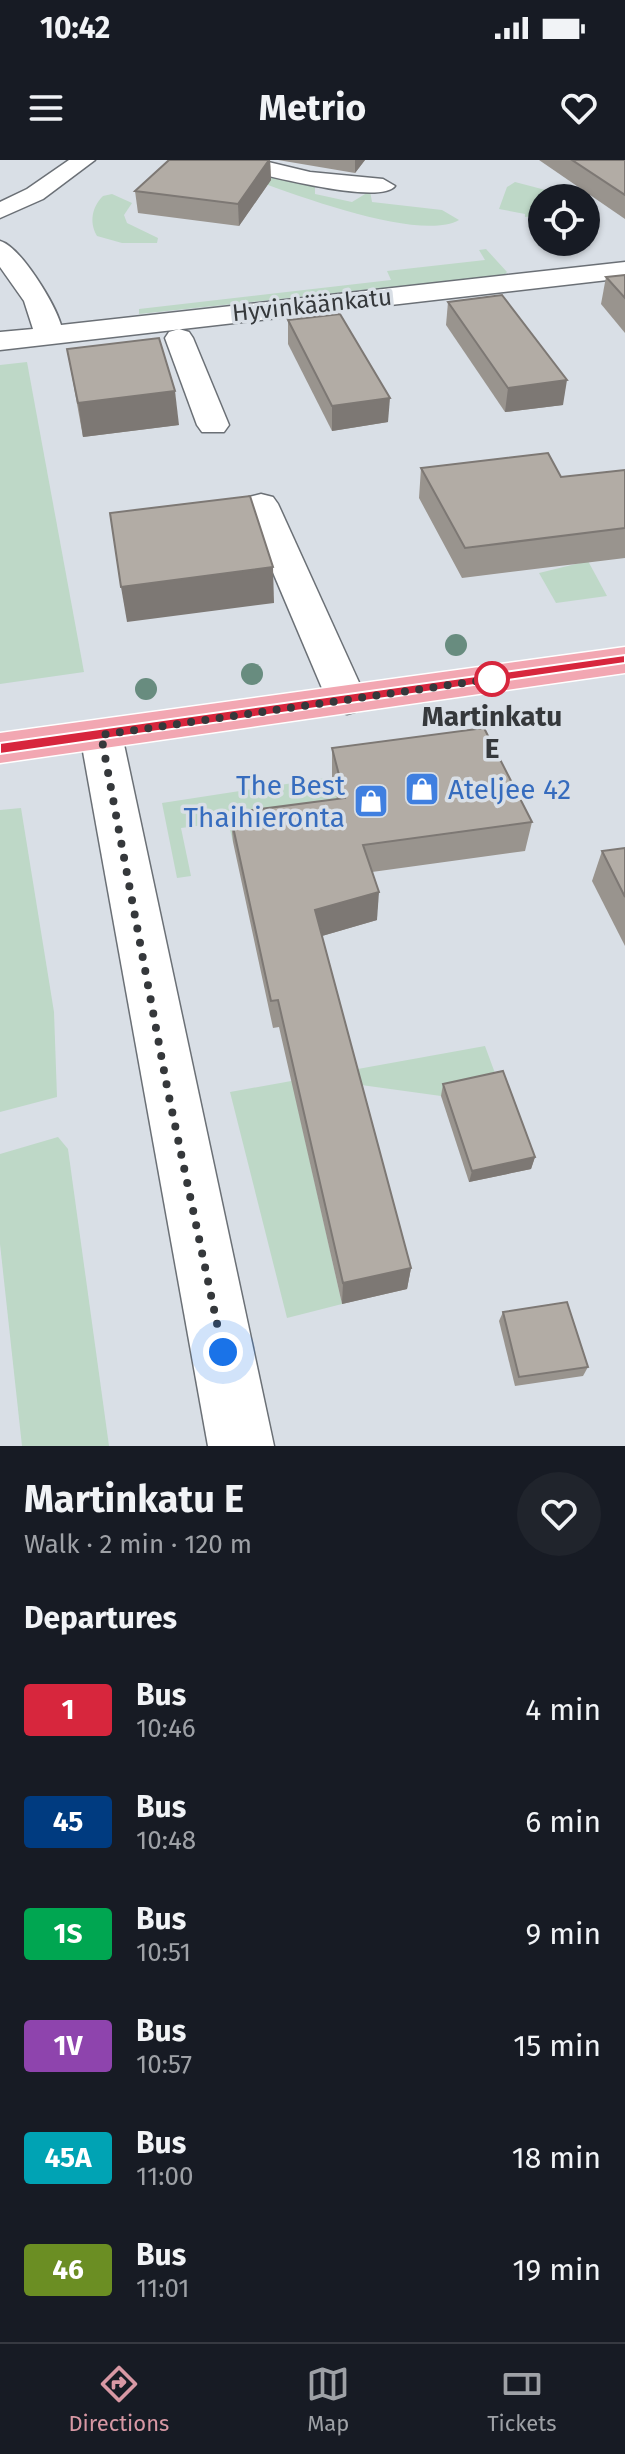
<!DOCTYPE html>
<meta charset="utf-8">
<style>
:root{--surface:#171b24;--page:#20242c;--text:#f1f3f6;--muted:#9ea1a6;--line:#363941;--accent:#d898a4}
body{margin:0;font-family:"Fira Sans",sans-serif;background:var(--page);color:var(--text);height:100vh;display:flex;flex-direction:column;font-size:30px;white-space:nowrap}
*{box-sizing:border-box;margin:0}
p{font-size:26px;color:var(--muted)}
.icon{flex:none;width:44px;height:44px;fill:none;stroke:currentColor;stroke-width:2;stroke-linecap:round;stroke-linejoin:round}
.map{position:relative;height:1286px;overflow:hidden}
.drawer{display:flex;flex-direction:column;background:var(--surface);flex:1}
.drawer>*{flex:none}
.badge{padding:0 16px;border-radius:6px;font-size:28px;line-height:52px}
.buttons{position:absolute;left:528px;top:24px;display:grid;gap:16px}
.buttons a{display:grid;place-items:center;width:72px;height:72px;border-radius:50%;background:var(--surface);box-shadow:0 2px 6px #0004;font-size:40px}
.you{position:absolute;width:40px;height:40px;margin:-20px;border:6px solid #fff;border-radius:50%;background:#1a73e8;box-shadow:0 0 0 12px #1a73e833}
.map>.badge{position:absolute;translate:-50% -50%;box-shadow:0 0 0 4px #fff}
h2{padding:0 24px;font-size:30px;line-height:72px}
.round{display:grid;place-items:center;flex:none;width:84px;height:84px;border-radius:42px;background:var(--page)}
.headline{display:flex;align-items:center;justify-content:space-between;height:136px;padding:0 24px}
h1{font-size:38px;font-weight:700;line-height:60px}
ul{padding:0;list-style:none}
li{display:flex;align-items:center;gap:24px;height:112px;padding:0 24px}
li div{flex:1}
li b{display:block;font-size:30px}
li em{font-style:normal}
li .badge{min-width:88px;font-weight:700;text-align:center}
.status{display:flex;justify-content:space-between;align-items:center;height:56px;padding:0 40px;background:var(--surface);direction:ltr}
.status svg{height:22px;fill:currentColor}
header{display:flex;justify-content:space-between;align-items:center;height:104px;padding:0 24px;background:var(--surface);font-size:36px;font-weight:700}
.tab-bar{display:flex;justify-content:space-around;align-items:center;height:112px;border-top:2px solid var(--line);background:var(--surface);font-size:22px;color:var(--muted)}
.tab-bar a{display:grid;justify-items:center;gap:4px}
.tab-bar .on{color:var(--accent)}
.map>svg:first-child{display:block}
.green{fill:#bed8c7}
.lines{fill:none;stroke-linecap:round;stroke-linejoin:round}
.minor-casing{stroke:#6b7076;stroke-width:3}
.major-casing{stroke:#fff;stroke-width:3}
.minor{fill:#fff;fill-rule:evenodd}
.major{fill:#f2a7b2;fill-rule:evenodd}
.tree{fill:#688c7f}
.wall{fill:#99948e}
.shaded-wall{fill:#7d7874}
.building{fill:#b2aca5;stroke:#7d7874;stroke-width:2}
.line{fill:#d7263d;stroke:#fff;stroke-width:2}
.walk{stroke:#35383b;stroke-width:8;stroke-dasharray:0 14.4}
.stop-dot{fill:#fff;stroke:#d7263d;stroke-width:4}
.labels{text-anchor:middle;stroke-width:7;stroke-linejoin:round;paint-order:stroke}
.far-street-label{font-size:24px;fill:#35383b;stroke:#d9dfe6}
.stop-label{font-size:28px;font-weight:bold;fill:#35383b;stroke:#d9dfe6}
.shop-label{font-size:28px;fill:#366cbe;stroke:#d9dfe6;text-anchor:end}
</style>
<div class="status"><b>10:42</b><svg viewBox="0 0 49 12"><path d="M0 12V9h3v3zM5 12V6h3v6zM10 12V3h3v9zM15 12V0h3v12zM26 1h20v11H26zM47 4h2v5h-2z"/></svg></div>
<header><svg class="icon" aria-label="menu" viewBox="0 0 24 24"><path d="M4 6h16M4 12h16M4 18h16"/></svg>Metrio<svg class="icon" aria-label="heart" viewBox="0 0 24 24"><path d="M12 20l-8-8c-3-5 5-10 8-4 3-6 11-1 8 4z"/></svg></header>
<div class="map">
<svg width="625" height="1286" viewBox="0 0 625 1286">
<rect width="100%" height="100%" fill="#d9dfe6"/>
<g class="green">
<path d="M199 0 315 25V34L352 42 370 31 372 42 442 50 459 60C413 86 252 18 199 0Z"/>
<path d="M515 22 576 38H542V55L525 57V54L499 49 507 27Z"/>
<path d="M112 34 132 43 124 55 127 63 158 78 157 83H122L97 76C89 62 92 47 103 36Z"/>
<path d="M486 89 507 112 504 115 139 154V149L391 120 387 111 485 100 479 90Z"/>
<path d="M27 202 84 512 0 524V205Z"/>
<path d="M588 401 607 436 556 443 539 413Z"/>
<path d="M332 617 344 667 233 682 228 662 181 668 191 716 177 718 162 643Z"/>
<path d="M21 648 54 852 57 937 0 952V650Z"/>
<path d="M485 886 499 924 441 936 354 924 295 935 342 1144 287 1158 230 932Z"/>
<path d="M58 977 68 989 109 1286H22L0 1084V994Z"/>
</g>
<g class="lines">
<g class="minor-casing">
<g id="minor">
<path d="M69 0H95L43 39 0 58V42L27 29Z"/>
<path d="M220 0H260L310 12 383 19 395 26C379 47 250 11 223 5Z"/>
<path d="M0 81C21 87 55 144 61 165L625 102V118L0 190V172L33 169 24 141 0 107Z"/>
<path d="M179 169 189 172 193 178 229 265 224 272H202L197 265 165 178 169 172Z"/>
<path d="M261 334 273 337 278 344 367 540 361 550 347 554 333 550 327 540 244 344 249 337Z"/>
<path d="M101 560 116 564 122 575 274 1286H208L80 575 86 564Z"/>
</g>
</g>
<g class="major-casing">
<path id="major" d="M625 487V513L0 603V573Z"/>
</g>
<use href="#minor" class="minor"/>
<use href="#major" class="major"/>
</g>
<g class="tree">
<circle cx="456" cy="485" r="11"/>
<circle cx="252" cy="514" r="11"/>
<circle cx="146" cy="529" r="11"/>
</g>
<g class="wall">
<path d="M169 0H270L271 20 239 66 138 53 135 31Z"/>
<path d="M278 0H365L355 13Z"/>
<path d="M539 0H625V59Z"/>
<path d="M625 115V173L601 144 606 117Z"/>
<path d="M448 142 563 245 505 252 446 165Z"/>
<path d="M288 160 388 262 332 271 288 184Z"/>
<path d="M67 189 179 265 83 277Z"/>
<path d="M421 308 561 317 625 310V398L462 418 419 338Z"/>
<path d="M332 588 532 662 525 691 372 712 377 760 322 776 411 1108 407 1129 342 1144 279 867 273 868 233 682 230 653 337 639 332 617Z"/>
<path d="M625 688V786L592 721 602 691Z"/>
<path d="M443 924 535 997 531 1009 469 1022 441 936Z"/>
<path d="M503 1152 588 1207 583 1216 515 1226 499 1161Z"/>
</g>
<g class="shaded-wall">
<path d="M269 0H270L271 20 239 66 238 44Z"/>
<path d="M355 0H365L355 13Z"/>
<path d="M567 220 563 245 505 252 508 228Z"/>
<path d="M175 231 179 265 83 277 78 243Z"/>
<path d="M390 238 388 262 332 271V246Z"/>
<path d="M273 407 274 443 127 462 121 427Z"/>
<path d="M379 732 377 760 315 778V750Z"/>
<path d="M535 997 531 1009 469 1022 472 1011Z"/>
<path d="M411 1108 407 1129 342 1144 343 1123Z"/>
</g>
<g class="building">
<path d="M169 0H269L238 44 135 31Z"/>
<path d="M572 0H625V35Z"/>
<path d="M625 115V138L606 117Z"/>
<path d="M502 135 567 220 508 228 448 142Z"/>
<path d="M340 154 390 238 332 246 288 160Z"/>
<path d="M159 178 175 231 78 243 67 189Z"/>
<path d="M548 293 561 317 625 310V368L465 388 421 308Z"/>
<path d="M250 336 273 407 121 427 110 353Z"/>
<path d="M484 568 532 662 363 685 379 732 315 750 411 1108 343 1123 278 840 271 841 230 653 345 638 332 588Z"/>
<path d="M625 688V737L602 691Z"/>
<path d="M503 911 535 997 472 1011 443 924Z"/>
<path d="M567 1142 588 1207 519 1217 503 1152Z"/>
</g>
<path class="line" d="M625 495V503L0 594V583Z"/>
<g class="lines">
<path class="walk" d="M223 1192 168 932 101 575 492 519"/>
</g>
<defs>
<g id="shop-square" transform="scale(1.8)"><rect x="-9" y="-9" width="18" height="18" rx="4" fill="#3f7fe0" stroke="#d9dfe6"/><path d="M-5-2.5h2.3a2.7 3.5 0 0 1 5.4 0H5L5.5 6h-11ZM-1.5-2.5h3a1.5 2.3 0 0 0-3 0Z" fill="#fff"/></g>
</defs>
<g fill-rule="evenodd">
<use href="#shop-square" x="422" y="629"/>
<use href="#shop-square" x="371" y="641"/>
</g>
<circle class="stop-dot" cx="492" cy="519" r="16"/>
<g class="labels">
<g class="far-street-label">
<text transform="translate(312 145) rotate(-6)" y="8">Hyvinkäänkatu</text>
</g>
<g class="stop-label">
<text x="492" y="566">Martinkatu<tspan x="492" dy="32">E</tspan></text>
</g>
<g class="shop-label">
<text x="345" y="635">The Best<tspan x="345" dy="32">Thaihieronta</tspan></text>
<text x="448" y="639" text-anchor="start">Ateljee 42</text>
</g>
</g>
</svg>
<div class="buttons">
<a><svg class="icon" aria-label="locate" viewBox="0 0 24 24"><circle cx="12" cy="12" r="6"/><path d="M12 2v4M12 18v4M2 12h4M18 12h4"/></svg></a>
</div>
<div class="you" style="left:223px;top:1192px"></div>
</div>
<section class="drawer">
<div class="headline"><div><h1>Martinkatu E</h1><p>Walk · 2 min · 120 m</p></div><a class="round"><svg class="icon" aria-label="heart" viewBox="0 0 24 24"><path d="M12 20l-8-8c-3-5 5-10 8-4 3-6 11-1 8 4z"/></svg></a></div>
<h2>Departures</h2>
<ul>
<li><span class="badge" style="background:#d7263d;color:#fff">1</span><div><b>Bus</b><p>10:46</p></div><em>4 min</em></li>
<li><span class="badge" style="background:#003b80;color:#fff">45</span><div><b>Bus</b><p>10:48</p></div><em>6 min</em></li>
<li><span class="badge" style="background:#00a651;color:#fff">1S</span><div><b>Bus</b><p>10:51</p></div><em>9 min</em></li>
<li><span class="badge" style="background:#8e44ad;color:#fff">1V</span><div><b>Bus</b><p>10:57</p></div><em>15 min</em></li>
<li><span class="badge" style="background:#00a3b4;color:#fff">45A</span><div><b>Bus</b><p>11:00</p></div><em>18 min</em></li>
<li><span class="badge" style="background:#6b8e23;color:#fff">46</span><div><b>Bus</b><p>11:01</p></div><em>19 min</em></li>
</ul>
</section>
<nav class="tab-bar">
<a class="on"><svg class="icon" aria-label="directions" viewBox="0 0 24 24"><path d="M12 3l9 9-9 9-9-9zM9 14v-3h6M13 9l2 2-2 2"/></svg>Directions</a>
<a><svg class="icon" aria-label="map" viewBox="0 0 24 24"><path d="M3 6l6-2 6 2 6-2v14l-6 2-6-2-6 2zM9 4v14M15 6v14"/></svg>Map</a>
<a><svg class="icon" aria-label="tickets" viewBox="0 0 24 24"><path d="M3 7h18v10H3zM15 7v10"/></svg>Tickets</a>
</nav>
